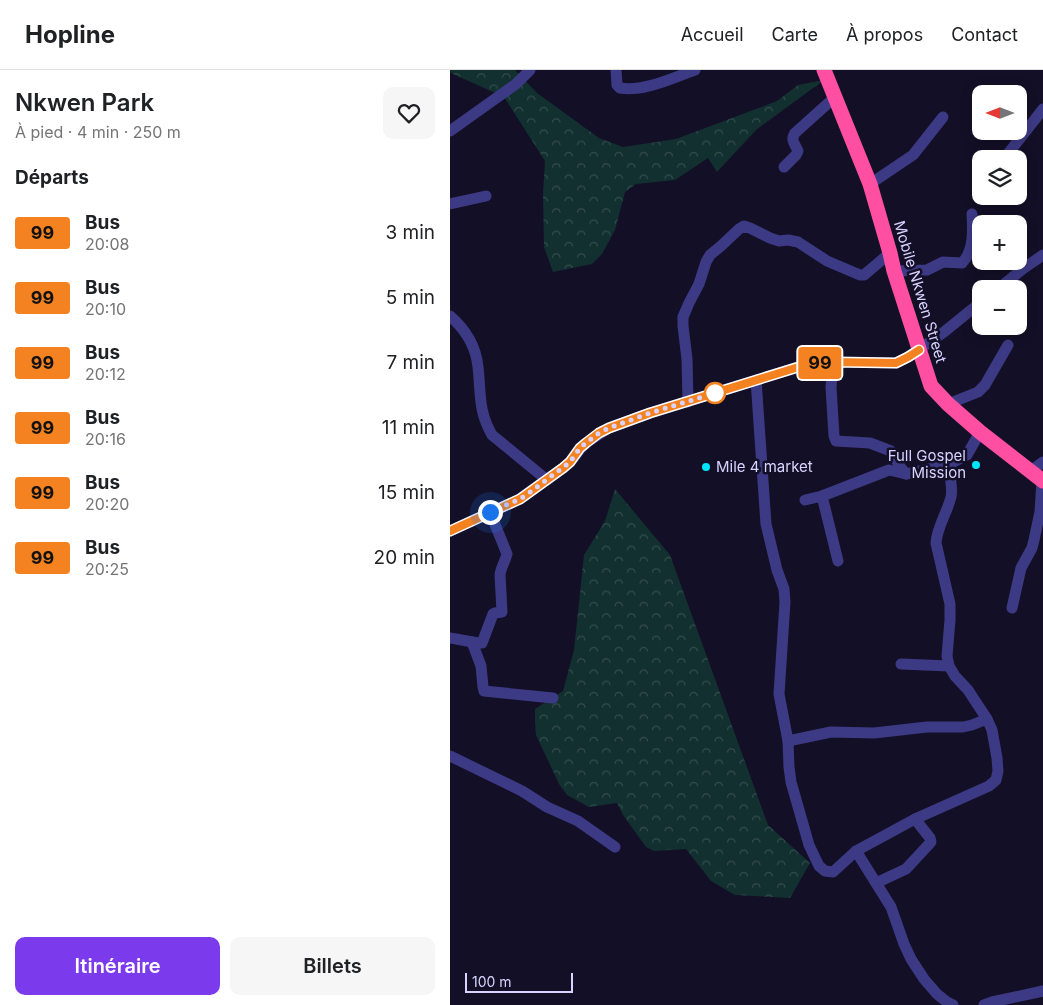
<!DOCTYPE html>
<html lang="fr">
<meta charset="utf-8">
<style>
:root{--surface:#fff;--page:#f6f6f6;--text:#202124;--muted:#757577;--line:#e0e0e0;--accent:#7c3aed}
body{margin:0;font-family:Inter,sans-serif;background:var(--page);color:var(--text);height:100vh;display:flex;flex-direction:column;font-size:19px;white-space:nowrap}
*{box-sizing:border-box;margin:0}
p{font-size:16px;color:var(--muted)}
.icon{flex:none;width:28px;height:28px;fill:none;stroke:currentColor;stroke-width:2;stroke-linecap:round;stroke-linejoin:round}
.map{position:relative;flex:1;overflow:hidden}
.drawer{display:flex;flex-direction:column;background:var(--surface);width:450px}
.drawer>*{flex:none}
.badge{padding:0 10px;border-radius:4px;font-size:18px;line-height:32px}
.needle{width:32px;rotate:270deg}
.buttons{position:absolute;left:522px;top:15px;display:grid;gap:10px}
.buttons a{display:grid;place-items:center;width:55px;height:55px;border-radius:10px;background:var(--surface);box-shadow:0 2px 12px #0003;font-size:25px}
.scale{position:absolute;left:15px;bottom:12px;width:108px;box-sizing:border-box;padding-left:5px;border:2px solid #d9d4ff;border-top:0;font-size:14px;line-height:18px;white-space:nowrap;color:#d9d4ff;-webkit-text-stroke:4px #130f26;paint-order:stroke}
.you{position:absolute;width:25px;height:25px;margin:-12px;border:4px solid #fff;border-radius:50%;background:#1a73e8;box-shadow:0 0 0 8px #1a73e833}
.map>.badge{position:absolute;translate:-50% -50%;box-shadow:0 0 0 2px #fff}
h2{padding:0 15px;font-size:19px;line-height:45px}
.round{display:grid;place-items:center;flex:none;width:52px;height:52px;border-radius:10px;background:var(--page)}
.head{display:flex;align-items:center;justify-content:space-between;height:85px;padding:0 15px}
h1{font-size:24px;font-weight:600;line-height:38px}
.button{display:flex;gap:10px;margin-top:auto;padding:10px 15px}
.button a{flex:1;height:58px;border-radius:10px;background:var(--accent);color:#fff;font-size:20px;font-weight:600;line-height:58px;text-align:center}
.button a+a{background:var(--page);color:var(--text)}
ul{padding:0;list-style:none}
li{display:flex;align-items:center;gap:15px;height:65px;padding:0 15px}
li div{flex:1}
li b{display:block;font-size:19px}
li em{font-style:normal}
li .badge{min-width:55px;font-weight:700;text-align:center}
header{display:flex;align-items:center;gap:30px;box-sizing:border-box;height:70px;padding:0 25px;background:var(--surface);border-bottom:1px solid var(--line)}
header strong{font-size:24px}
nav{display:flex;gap:28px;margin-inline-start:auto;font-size:18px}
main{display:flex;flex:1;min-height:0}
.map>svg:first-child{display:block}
.forest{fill:url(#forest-crowns)}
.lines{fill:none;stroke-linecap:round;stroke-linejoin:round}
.minor{stroke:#3d3a85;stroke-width:11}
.highway{stroke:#ff4fa3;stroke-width:15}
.line-casing{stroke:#fff;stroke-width:11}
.line{stroke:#f58220;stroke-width:8}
.walk{stroke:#d9d4ff;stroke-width:5;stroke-dasharray:0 9}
.stop-dot{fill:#fff;stroke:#f58220;stroke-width:2.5}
.poi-dot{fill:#00e5ff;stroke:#130f26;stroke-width:2}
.labels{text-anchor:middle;stroke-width:5;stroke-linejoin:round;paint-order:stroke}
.street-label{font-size:15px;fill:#d9d4ff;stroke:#130f26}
.poi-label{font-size:15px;fill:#d9d4ff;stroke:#130f26;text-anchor:end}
</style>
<header>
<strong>Hopline</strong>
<nav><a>Accueil</a><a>Carte</a><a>À propos</a><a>Contact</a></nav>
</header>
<main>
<section class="drawer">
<div class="head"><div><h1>Nkwen Park</h1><p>À pied · 4 min · 250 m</p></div><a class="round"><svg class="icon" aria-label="heart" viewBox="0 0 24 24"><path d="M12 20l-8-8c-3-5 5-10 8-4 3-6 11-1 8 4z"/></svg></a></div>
<h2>Départs</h2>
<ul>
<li><span class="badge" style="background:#f58220;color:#111">99</span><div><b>Bus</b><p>20:08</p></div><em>3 min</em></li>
<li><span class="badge" style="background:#f58220;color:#111">99</span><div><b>Bus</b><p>20:10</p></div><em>5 min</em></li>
<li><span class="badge" style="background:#f58220;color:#111">99</span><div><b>Bus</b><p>20:12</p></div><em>7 min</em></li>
<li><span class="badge" style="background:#f58220;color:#111">99</span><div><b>Bus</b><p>20:16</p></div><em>11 min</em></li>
<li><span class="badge" style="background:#f58220;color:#111">99</span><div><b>Bus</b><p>20:20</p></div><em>15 min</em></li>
<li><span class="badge" style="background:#f58220;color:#111">99</span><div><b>Bus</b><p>20:25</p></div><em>20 min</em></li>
</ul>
<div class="button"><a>Itinéraire</a><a>Billets</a></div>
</section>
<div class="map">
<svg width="593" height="935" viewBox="0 0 593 935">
<defs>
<pattern id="forest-crowns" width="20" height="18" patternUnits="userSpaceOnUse" patternTransform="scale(1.25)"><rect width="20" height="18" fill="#12302f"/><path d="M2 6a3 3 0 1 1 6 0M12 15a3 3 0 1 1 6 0" fill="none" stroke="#344d4e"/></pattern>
</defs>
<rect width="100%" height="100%" fill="#130f26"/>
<g class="forest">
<path d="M0 0H65L87 23 149 68 173 77 226 69 327 31 348 15 374 10 306 60 267 102 258 88 225 110 186 114 175 122 165 160 152 184 142 194 103 202 94 177 93 124 95 91 54 27 3 4 0 2Z"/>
<path d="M165 419 220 485 318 755 360 793 340 828 285 825 261 811 236 779 204 781 196 777 173 745 167 733 139 737 117 725 109 714 86 665 85 652V639L113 621 124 580 134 485 155 451Z"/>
</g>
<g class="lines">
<g class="minor">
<path d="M166 0 167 15 170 18C194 22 222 8 245 0"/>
<path d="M0 61 66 14 80 0"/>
<path d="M554 89 593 39"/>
<path d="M334 97 346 85 348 81C345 74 340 70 345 63L385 27"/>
<path d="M420 114 463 85 493 47"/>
<path d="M0 134 36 126"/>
<path d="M444 201 477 200 493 192 512 193C524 181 523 160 522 144"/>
<path d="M548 219 574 198 593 185"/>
<path d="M0 246C15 259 26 277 28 297 31 323 28 341 42 365L97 410"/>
<path d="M383 292 381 317 384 366 386 371 420 373 441 381 451 398 456 404"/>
<path d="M306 310 316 454 327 500 334 519 335 532 329 624 338 671 339 697 341 712 359 775 369 796 375 801 383 802 406 781 465 749 539 716 546 710 548 701 547 688 542 660 537 649 518 620 505 606 499 596 497 586 500 550V534L486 473C487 457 497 443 501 427 503 417 500 406 498 395"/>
<path d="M238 332 237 289 233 256V247L239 233 249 214 256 192 260 185 271 176 289 159 294 156 300 158 320 168 329 171 338 170 348 172 377 191 410 205H414L440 183"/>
<path d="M498 334 528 322 535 315 558 275"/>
<path d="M581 401 593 392"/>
<path d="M372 426 388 491"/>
<path d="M355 430 372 426 439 400 456 404 498 395 517 385 530 362"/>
<path d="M0 461 70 429 113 398 120 392 131 378 136 373 159 358 200 343 355 295 383 292 446 293 458 287 494 262 531 232"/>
<path d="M562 538 571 498 582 478 584 470 590 442 592 410"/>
<path d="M0 568 28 573H32L43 544 45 543 52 542 50 505C51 497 55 492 57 484L40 442"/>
<path d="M22 572 31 596 33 617 34 621 103 628"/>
<path d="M451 594 499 596"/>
<path d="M338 671 381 662 424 663 477 657H513L522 655 537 649"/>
<path d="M0 686 72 721 97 737 128 751 165 777"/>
<path d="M406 781 441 837 454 874 461 889 474 909 487 924 497 932 503 935"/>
<path d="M426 813 456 799 481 772 480 768 465 749"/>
<path d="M534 935 542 932 593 921"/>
</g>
<path class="highway" d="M374 0 420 114 440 183 444 201 481 316 498 334 530 362 593 411"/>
</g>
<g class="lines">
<g class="line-casing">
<path id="line" d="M0 461 70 429 113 398 120 392 130 378 136 373 149 363 159 358 200 343 355 295 383 292 446 293 458 287 469 280"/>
</g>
<use href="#line" class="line"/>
<path class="walk" d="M40 442 70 429 79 423 120 392 130 378 136 373 149 363 159 358 200 343 272 321 265 323"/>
</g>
<circle class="stop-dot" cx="265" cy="323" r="10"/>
<g class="poi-dot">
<circle cx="526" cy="395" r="5"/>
<circle cx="256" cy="397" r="5"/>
</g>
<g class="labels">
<g class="street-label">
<text transform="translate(470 222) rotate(73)" y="5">Mobile Nkwen Street</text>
</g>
<g class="poi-label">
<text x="516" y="391">Full Gospel<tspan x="516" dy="17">Mission</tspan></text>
<text x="266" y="402" text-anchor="start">Mile 4 market</text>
</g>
</g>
</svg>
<div class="buttons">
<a><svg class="needle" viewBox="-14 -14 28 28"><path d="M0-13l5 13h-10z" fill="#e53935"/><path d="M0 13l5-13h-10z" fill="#757577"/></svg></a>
<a><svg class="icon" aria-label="layers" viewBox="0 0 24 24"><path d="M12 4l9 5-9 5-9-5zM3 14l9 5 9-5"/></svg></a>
<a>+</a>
<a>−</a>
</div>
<div class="scale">100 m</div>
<div class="you" style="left:40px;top:442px"></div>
<b class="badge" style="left:370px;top:293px;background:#f58220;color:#111">99</b>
</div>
</main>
